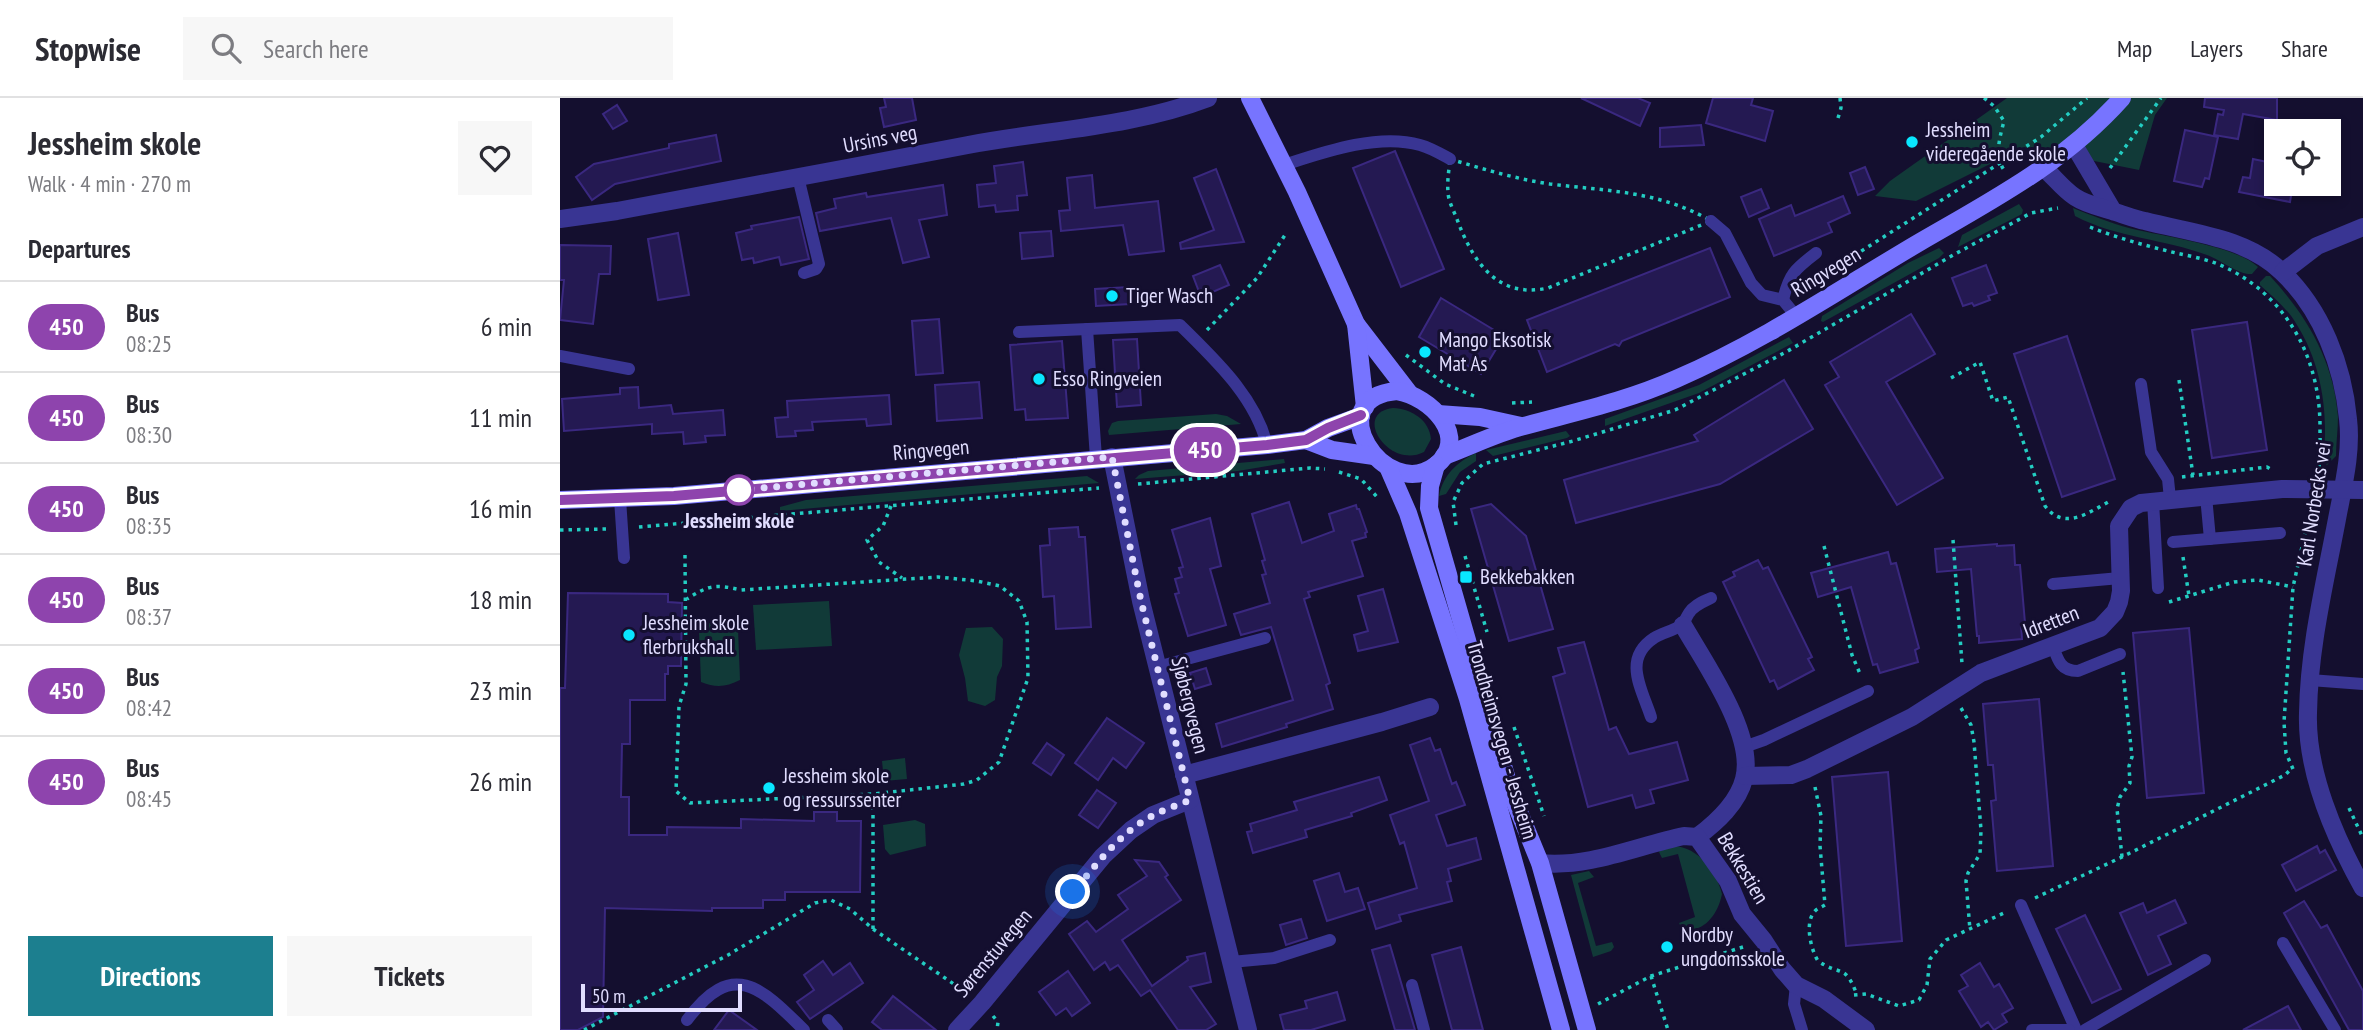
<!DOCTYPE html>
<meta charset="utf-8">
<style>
:root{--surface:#fff;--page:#f7f7f7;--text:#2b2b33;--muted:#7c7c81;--line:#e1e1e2;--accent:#1c7f8f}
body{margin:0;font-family:"PT Sans Narrow",sans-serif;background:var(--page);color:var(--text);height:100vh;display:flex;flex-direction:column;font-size:26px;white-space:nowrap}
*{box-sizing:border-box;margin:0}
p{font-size:23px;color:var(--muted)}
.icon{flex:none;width:38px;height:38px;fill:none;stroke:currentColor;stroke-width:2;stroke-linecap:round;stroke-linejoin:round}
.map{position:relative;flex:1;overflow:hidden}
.drawer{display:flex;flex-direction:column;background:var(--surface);width:560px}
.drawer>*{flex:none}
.badge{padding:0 14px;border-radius:23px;font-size:24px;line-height:46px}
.controls{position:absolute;left:1704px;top:21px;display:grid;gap:14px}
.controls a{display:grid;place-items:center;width:77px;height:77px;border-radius:0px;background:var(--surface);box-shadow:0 4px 10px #0003;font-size:35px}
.scale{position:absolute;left:21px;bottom:18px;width:161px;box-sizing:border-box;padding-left:7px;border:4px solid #e1ddff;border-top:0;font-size:19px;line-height:24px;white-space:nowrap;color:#e1ddff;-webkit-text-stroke:5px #140f2f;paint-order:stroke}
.you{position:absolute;width:35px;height:35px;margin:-18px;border:5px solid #fff;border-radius:50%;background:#1a73e8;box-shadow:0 0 0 10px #1a73e833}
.map>.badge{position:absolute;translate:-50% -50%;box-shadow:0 0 0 4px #fff}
h2{padding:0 28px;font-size:26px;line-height:63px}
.round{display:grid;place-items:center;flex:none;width:74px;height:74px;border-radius:0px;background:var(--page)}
.overview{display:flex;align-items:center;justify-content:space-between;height:119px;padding:0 28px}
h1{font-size:33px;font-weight:600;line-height:52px}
.cta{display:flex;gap:14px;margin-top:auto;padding:14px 28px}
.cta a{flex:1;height:80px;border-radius:0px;background:var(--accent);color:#fff;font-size:28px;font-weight:600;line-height:80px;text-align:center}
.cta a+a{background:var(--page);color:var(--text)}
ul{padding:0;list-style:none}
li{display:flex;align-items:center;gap:21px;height:91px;padding:0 28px;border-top:2px solid var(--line)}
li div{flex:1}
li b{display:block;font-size:26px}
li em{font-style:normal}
li .badge{min-width:77px;font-weight:700;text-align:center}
header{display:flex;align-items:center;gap:42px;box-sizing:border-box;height:98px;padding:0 35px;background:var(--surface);border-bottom:2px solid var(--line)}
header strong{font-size:33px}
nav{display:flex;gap:38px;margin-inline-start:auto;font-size:24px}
.search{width:490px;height:63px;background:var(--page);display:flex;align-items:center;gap:18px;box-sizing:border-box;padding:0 24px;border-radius:0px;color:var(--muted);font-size:26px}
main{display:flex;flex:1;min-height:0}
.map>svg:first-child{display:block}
.green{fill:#113a38}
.building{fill:#241952;stroke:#3a2880;stroke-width:2}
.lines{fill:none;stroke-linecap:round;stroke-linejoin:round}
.path{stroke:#23cdc2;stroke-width:3.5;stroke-dasharray:3.5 5;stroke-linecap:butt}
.lane{stroke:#393593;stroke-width:12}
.street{stroke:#393593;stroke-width:18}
.secondary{stroke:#7774ff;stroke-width:18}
.line-casing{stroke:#fff;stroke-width:16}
.line{stroke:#8e44ad;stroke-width:10}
.walk{stroke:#e1ddff;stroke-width:7;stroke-dasharray:0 12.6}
.poi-dot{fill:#09e6ff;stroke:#140f2f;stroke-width:2.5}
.stop-dot{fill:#fff;stroke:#8e44ad;stroke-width:3.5}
.labels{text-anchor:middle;stroke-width:6;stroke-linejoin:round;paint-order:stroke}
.poi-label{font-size:21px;fill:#e1ddff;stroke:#140f2f;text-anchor:start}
.street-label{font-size:21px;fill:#e1ddff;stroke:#140f2f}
.stop-label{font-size:21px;font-weight:bold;fill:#e1ddff;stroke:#140f2f}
</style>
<header>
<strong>Stopwise</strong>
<div class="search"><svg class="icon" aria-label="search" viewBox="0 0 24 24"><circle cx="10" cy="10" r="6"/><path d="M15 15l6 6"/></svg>Search here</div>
<nav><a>Map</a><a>Layers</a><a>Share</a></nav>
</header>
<main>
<section class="drawer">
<div class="overview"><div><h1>Jessheim skole</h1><p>Walk · 4 min · 270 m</p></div><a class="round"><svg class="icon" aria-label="heart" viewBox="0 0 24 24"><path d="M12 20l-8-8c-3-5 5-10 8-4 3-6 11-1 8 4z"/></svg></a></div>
<h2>Departures</h2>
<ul>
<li><span class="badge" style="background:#8e44ad;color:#fff">450</span><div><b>Bus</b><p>08:25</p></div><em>6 min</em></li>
<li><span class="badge" style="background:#8e44ad;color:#fff">450</span><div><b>Bus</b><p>08:30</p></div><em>11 min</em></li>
<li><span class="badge" style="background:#8e44ad;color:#fff">450</span><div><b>Bus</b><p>08:35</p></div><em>16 min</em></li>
<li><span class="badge" style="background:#8e44ad;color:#fff">450</span><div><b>Bus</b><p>08:37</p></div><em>18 min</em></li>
<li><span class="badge" style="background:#8e44ad;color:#fff">450</span><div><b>Bus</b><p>08:42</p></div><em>23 min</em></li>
<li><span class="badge" style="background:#8e44ad;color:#fff">450</span><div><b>Bus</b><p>08:45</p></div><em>26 min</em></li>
</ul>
<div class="cta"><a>Directions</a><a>Tickets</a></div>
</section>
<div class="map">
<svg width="1803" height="932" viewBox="0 0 1803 932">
<rect width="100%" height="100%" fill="#140f2f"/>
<g class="green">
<path d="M1447 0H1607L1595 17 1579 72 1464 49 1356 103 1315 98 1330 83Z"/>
<path d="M1459 106 1463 112 1462 116 1398 149 1402 137Z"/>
<path d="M1513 110C1531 117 1550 125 1569 130 1600 138 1677 148 1698 169L1692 176C1678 177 1661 162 1647 157 1604 141 1557 140 1515 118Z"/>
<path d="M1379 150 1384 155 1379 160 1263 224 1261 223 1262 218 1348 165Z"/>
<path d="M1706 178H1710C1747 218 1774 263 1778 319 1778 332 1776 345 1776 358L1767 367 1763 363C1769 317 1762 267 1737 227 1728 211 1713 199 1700 187V184Z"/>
<path d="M1229 239 1233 245 1139 295 1045 328V321L1139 287Z"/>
<path d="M833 310C852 311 869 322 871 341L864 354C829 372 791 315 833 310Z"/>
<path d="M656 316 667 318 681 326 549 337 548 333 552 325 558 323Z"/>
<path d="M1006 333 1010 338 1007 340 933 358 926 352Z"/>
<path d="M916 355V363L900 374 886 396 879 398C883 377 897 364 916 355Z"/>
<path d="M724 361 725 365 678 373 575 381 579 377 588 373Z"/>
<path d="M527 378 539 385 220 413V409L246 402Z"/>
<path d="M269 503 272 548 196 552 193 507Z"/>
<path d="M159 523 170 526 178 531 180 582C166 589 156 590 141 584L139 533 149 525Z"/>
<path d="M432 529 443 541 442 568 437 579 435 602 425 608 408 603 405 580 399 557 406 530Z"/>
<path d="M345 660 347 681 324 683 322 663Z"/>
<path d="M355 722 365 726 366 748 330 757 325 751 323 727Z"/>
<path d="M1114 748C1138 749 1157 774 1162 796 1158 816 1144 836 1122 831L1119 825 1135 819 1118 756 1102 760 1099 754 1101 751Z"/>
<path d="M1029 773 1034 779 1018 785 1036 848 1052 844 1054 849 1051 853 1033 859 1011 777Z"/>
</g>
<g class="building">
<path d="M324 0H352L356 22 324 29 320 10 326 9Z"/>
<path d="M1021 0H1078L1090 5 1080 28Z"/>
<path d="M1153 0H1193L1191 7 1213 13 1205 43 1146 25Z"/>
<path d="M1645 0H1717V22L1683 16 1678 41 1654 37 1658 16 1663 17 1664 12 1644 9Z"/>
<path d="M57 7 67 23 53 31 43 16Z"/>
<path d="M1141 27 1144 47 1100 49V30Z"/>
<path d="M1625 32 1658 39 1649 81 1645 80 1642 89 1614 83Z"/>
<path d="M156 37 161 63 55 86 32 102 16 79 34 66 109 50V46Z"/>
<path d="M835 53 884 171 841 189 793 70Z"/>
<path d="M1693 61 1717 66V86H1733L1730 104 1679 94 1683 79 1690 80Z"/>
<path d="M463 64 467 97 457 98 458 112 436 114 435 107 419 109 417 87 436 85 434 68Z"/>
<path d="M1305 69 1314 91 1298 97 1290 75Z"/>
<path d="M656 71 684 144 621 151 620 145 654 132 634 80Z"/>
<path d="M532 77 535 110 598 103 604 153 569 157 563 127 501 133 499 113 510 112 507 80Z"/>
<path d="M383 87 387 117 359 122 369 159 343 165 331 120 260 133 256 115 276 110 274 101 306 95 307 99Z"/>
<path d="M1201 91 1209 110 1189 119 1181 99Z"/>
<path d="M1283 98 1290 115 1268 125 1272 134 1214 158 1199 121 1231 107 1235 118Z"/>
<path d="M239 119 249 161 221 167 219 159 194 165 193 160 182 162 176 135 192 131 191 128Z"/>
<path d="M491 133 493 158 462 161 460 135Z"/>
<path d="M118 135 129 197 98 202 88 141Z"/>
<path d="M0 147 51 148 50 176H39L33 226 0 222 4 182H0Z"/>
<path d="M1150 150 1170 199 1062 243 1059 248 1055 246 987 274 967 222Z"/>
<path d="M660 167 669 187 641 199 633 178Z"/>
<path d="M1426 167 1437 195 1428 198 1430 202 1414 208 1412 205 1403 208 1392 180Z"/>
<path d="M569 189 570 206 536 208 535 191Z"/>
<path d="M881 200 944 238 921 276 859 239Z"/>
<path d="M1351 216 1375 256 1326 284 1383 380 1337 407 1265 287 1279 279 1270 264Z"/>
<path d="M379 221 383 275 356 277 352 223Z"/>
<path d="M1687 224 1707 352 1652 360 1632 232Z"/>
<path d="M1507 238 1555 381 1502 399 1454 256Z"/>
<path d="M577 241 581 307 557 309 553 242Z"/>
<path d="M502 243 508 320 466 322 465 311 455 312 450 247Z"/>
<path d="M1224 282 1253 331 1160 386 1016 425 1004 382 1138 343 1134 337Z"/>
<path d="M419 284 422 320 377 323 375 287Z"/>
<path d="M78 289 79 310 111 307 113 316 163 312 165 337 145 338 146 344 124 346 123 334 92 336V326L4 333 2 301 60 296V290Z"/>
<path d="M329 297 331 326 307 328 306 321 252 324 253 332 235 333 236 338 217 339 215 320 228 319 227 303Z"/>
<path d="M729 404 742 445 774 433 769 416 796 407 797 411H799L807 434 805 435 806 439 792 443 803 478 748 494 750 499 744 501 770 585 766 587 773 611 726 626 727 629 662 649 656 626 733 602 711 529 681 537 674 516 710 505 702 477 706 476 702 463 705 462 692 416Z"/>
<path d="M931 406 966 438 993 531 949 543 911 411Z"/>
<path d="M650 420 661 468 650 471 666 527 628 538 615 496 619 495 615 481 622 479 619 470 623 469 612 432Z"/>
<path d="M518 429 519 439H525L531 529 496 531 494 498 483 499 480 448 490 447 489 431Z"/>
<path d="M1437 446V448L1454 447 1455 467H1460L1465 525 1461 526 1462 541 1419 545V538H1417L1411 471 1377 474 1375 451Z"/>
<path d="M1328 454 1331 466 1336 465 1359 550 1355 552 1358 564 1320 575 1317 566 1313 567 1291 489 1258 499 1251 475Z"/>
<path d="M1198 462 1203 471 1208 469 1252 559 1248 561 1254 572 1218 591 1214 582 1210 584 1163 484 1175 478 1173 474Z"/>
<path d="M823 491 838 544 798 553 794 537 808 533 798 498Z"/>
<path d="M8 495 108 496V504L122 505 121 568H108V576H105V602H70V646H62L61 699H69V737H107V729L181 730V721L254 723V714H277V723H301L300 794H225V802H203V810H152V813L45 810 43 919 18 932H0V590H5Z"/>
<path d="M1629 530 1644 695 1587 700 1573 535Z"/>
<path d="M1024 544 1049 632 1056 629 1069 656 1117 644 1128 682 1090 692 1094 705 1076 710 1072 697 1028 709 993 579 1005 575 998 550Z"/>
<path d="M646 570 651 586 635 591 630 575Z"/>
<path d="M1479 601 1493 768 1437 773 1431 703 1436 702 1433 667H1428L1423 606Z"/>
<path d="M547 620 584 645 566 670 553 660 538 682 515 665Z"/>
<path d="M870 640 875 653 880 651 892 686 896 684 905 707 876 717 887 748 916 740 921 761 888 771 891 783 887 784 892 803 839 817 841 823 816 831 808 805 857 790 844 744 840 746 830 717 869 703 850 647Z"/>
<path d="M487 645 504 657 491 677 473 665Z"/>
<path d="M1328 674 1342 843 1286 848 1272 679Z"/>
<path d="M819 679 827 702 791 715 792 718 745 732 747 739 693 755 687 734 692 733 690 726 737 712 734 704Z"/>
<path d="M537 692 556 705 538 730 519 717Z"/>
<path d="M1757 748 1760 755 1765 752 1776 772 1736 793 1722 767Z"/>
<path d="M575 762 599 764 608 777 605 779 621 802 562 842 592 888 628 862 627 859 645 855 651 884 630 889 656 926 646 932H618L590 892 581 898 558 867 550 872 545 864 534 872 509 836 527 823 536 834 568 811 558 797 587 778Z"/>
<path d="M779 775 785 794 798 790 805 811 767 823 754 783Z"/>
<path d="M1615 802 1626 825 1598 838 1611 866 1588 877 1560 815 1583 805 1587 815Z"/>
<path d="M1744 803 1761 830 1767 827 1803 893V932H1789L1724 815Z"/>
<path d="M1525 817 1561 891 1532 905 1496 831Z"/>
<path d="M741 821 747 840 726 847 720 827Z"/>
<path d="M830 847 855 932H835L812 852Z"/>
<path d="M901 849 923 932H892L872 857Z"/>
<path d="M263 863 273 877 290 865 303 885 250 921 237 904 254 892 244 877Z"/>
<path d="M1420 865 1434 889 1439 886 1453 910 1442 916 1447 924 1434 932 1428 924 1421 929 1399 893 1408 888 1401 877Z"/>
<path d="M508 873 530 905 512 918 506 910 496 917 479 894Z"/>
<path d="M777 894 785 922 751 932H724L720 917 747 910 745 903Z"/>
<path d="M333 898 376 932H322L312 924Z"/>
<path d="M1728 908 1741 932H1683Z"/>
<path d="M169 912 197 932H154Z"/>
</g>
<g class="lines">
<g class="path">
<path d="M1424 0 1434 8 1444 23C1440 39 1434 57 1444 72"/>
<path d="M1278 20 1281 10 1280 0"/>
<path d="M890 61C923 71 956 81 990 86 1046 93 1101 93 1151 123L988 190C938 201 914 165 898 124 895 115 888 103 888 94 887 83 889 72 890 61Z"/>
<path d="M1550 70 1601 0"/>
<path d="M1530 129C1557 140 1587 148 1616 155 1630 158 1645 161 1658 166 1726 195 1761 260 1760 332 1760 346 1761 360 1758 374"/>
<path d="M1251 185 1481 39 1527 0"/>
<path d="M647 232 697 180 725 137"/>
<path d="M846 257 885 286 914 298"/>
<path d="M1391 280 1420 264 1433 303 1448 299 1485 408C1504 433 1528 415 1550 403"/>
<path d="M1619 282 1633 377"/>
<path d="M952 305 972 304"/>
<path d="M779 374 801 381 818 400"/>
<path d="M1622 379 1707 369 1712 372"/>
<path d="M578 386 750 370 765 371"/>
<path d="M331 408 323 428 307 442 319 464 342 480"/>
<path d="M896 427 893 404 902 385 923 366 1013 343 1115 312 1226 254 1395 156 1471 115 1498 110"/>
<path d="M79 429 539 390"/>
<path d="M0 432 47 431"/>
<path d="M1393 442 1402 566"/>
<path d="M1264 448 1292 557 1301 578"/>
<path d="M125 457 126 586 119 608 116 693 130 705 313 696 404 686 417 682 439 664 468 580 467 524 459 503 440 488 417 483 378 479 181 492C155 486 149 487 127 501"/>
<path d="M905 458 927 534"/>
<path d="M1623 459 1629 498"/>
<path d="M1609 504 1674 484 1698 482 1733 489"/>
<path d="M1401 610 1411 627 1414 644 1421 732 1420 756 1408 775 1406 783 1410 832"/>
<path d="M954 629 984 718"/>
<path d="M1733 671 1726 655 1724 624 1733 489 1751 409"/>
<path d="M1255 689 1261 718 1260 748 1265 807C1262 809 1258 810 1255 813 1244 824 1251 852 1258 863 1282 879 1285 865 1297 897"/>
<path d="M1789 710 1803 740"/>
<path d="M1562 759 1557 711 1560 699 1570 685 1569 668 1572 659 1563 574"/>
<path d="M1475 800 1562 759 1725 677 1732 670"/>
<path d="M313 831V696"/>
<path d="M1091 878 1108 932"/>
<path d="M1294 897 1306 896 1339 908 1359 902 1367 887 1370 861 1386 842 1446 814"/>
<path d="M1038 906 1091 878 1183 849"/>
<path d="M433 918 438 924 437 932"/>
<path d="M24 932 168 857 255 805 271 802 290 811 313 831 407 895"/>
</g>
<g class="lane">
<path d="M724 67C764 54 818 35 860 47 871 50 881 56 890 61"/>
<path d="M238 79 259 166 256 171 244 175"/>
<path d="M1151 123 1165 135 1191 185 1202 197 1223 202 1236 218"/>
<path d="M1223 202C1229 176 1235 171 1256 155"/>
<path d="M527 231 536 360"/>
<path d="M459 234 620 227C654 261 695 298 707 347"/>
<path d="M0 258 69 271"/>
<path d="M1581 286 1591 354 1608 381 1610 401"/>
<path d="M1646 398 1650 441"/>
<path d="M60 401 64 460"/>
<path d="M1593 403 1598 490"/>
<path d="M1613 444 1720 435"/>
<path d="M1493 486 1560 480"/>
<path d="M1493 548C1498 563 1501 573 1518 573L1560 556"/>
<path d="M597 569 705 540"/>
<path d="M1750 582 1803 586"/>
<path d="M1091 619C1082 591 1062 561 1094 540 1102 535 1112 533 1120 528 1125 525 1125 521 1129 515 1134 507 1143 504 1151 500"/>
<path d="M1184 649 1204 642 1308 593"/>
<path d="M1461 807 1516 932"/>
<path d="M1723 845 1775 932"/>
<path d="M671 864 714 860 770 842"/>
<path d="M852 887 864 932"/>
<path d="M1236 887 1234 906 1242 932"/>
<path d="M127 922C172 861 200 888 244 932"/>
<path d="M268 922 277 932"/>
<path d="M1472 932H1509"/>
<path d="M1525 932 1645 862"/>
</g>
<g class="street">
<path d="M1514 47 1553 113"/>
<path d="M1484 70C1494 79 1504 92 1515 99 1527 107 1541 109 1555 114 1565 117 1575 121 1585 123 1631 135 1686 139 1722 174 1762 212 1783 268 1788 321 1792 354 1783 389 1777 421 1765 485 1749 549 1748 615 1746 673 1775 740 1803 790"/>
<path d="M0 121 57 113C174 92 291 69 408 47 487 32 572 29 648 0"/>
<path d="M1723 174 1757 148 1803 129"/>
<path d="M552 359 581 503 688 932"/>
<path d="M1123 527C1144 564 1196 637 1184 681 1178 705 1157 724 1137 739"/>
<path d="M624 677 822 624 870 609"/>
<path d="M1185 678 1231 677 1247 671 1352 619 1421 575 1540 530 1555 514 1559 504 1561 493 1559 428 1571 410 1581 405 1722 391 1803 392"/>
<path d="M980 765C1029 770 1077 748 1124 738L1137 739 1168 783 1182 816 1204 843 1222 871 1236 887 1264 901 1306 932"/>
<path d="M397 932 422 905 543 758 571 732 593 717 630 702"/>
</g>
<g class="secondary">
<path d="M690 0 737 94 796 226 849 295"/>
<path d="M796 226 805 309"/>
<path d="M837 293C870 298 912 340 875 368 825 405 757 300 837 293Z"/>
<path d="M878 316 920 319 961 328"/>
<path d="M746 342 772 352 814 358"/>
<path d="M884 358C911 348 937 335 964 328 1015 314 1067 303 1116 281 1202 244 1280 191 1360 144 1434 101 1504 65 1562 0"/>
<path d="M876 367 870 388 869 410 950 692 980 765 1027 932"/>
<path d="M828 369 848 415 908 601 1001 932"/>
<path d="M0 402 114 398 707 347 746 342 768 330 801 318"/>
</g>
</g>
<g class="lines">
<g class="line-casing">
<path id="line" d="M0 402 114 398 707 347 746 342 768 330 801 317"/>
</g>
<use href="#line" class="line"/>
<path class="walk" d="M179 392 552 359 581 503 630 702C618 707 605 711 594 717 560 734 537 766 513 794"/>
</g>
<g class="poi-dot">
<circle cx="1352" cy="44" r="7"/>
<circle cx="552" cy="198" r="7"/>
<circle cx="865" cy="254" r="7"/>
<circle cx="479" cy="281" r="7"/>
<rect x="899" y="472" width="14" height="14" rx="3.5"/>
<circle cx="69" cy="537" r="7"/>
<circle cx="209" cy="690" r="7"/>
<circle cx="1107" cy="849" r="7"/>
</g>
<circle class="stop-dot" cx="179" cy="392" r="14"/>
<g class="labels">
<g class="poi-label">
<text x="1366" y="39">Jessheim<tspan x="1366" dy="24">videregående skole</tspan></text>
<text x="566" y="205">Tiger Wasch</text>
<text x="879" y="249">Mango Eksotisk<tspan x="879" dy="24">Mat As</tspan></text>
<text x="493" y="288">Esso Ringveien</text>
<text x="920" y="486">Bekkebakken</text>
<text x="83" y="532">Jessheim skole<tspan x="83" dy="24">flerbrukshall</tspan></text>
<text x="223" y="685">Jessheim skole<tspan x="223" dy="24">og ressurssenter</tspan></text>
<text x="1121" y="844">Nordby<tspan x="1121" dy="24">ungdomsskole</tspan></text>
</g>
<g class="street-label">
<text transform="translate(320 41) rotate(-11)" y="7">Ursins veg</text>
<text transform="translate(1266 174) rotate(-31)" y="7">Ringvegen</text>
<text transform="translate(371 352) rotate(-5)" y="7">Ringvegen</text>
<text transform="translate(1754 406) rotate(-81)" y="7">Karl Norbecks vei</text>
<text transform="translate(1491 524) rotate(-21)" y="7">Idretten</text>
<text transform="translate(630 607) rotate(76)" y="7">Sjøbergvegen</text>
<text transform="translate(942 642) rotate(74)" y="7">Trondheimsvegen - Jessheim</text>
<text transform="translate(1183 770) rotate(59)" y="7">Bekkestien</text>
<text transform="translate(433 855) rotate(-50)" y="7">Sørenstuvegen</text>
</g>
<g class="stop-label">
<text x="179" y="430">Jessheim skole</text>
</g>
</g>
</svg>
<div class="controls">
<a><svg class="icon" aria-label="locate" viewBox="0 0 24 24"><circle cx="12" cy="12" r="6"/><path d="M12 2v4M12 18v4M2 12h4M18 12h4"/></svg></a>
</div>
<div class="scale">50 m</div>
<div class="you" style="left:513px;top:794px"></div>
<b class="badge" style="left:645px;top:352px;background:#8e44ad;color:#fff">450</b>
</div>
</main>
